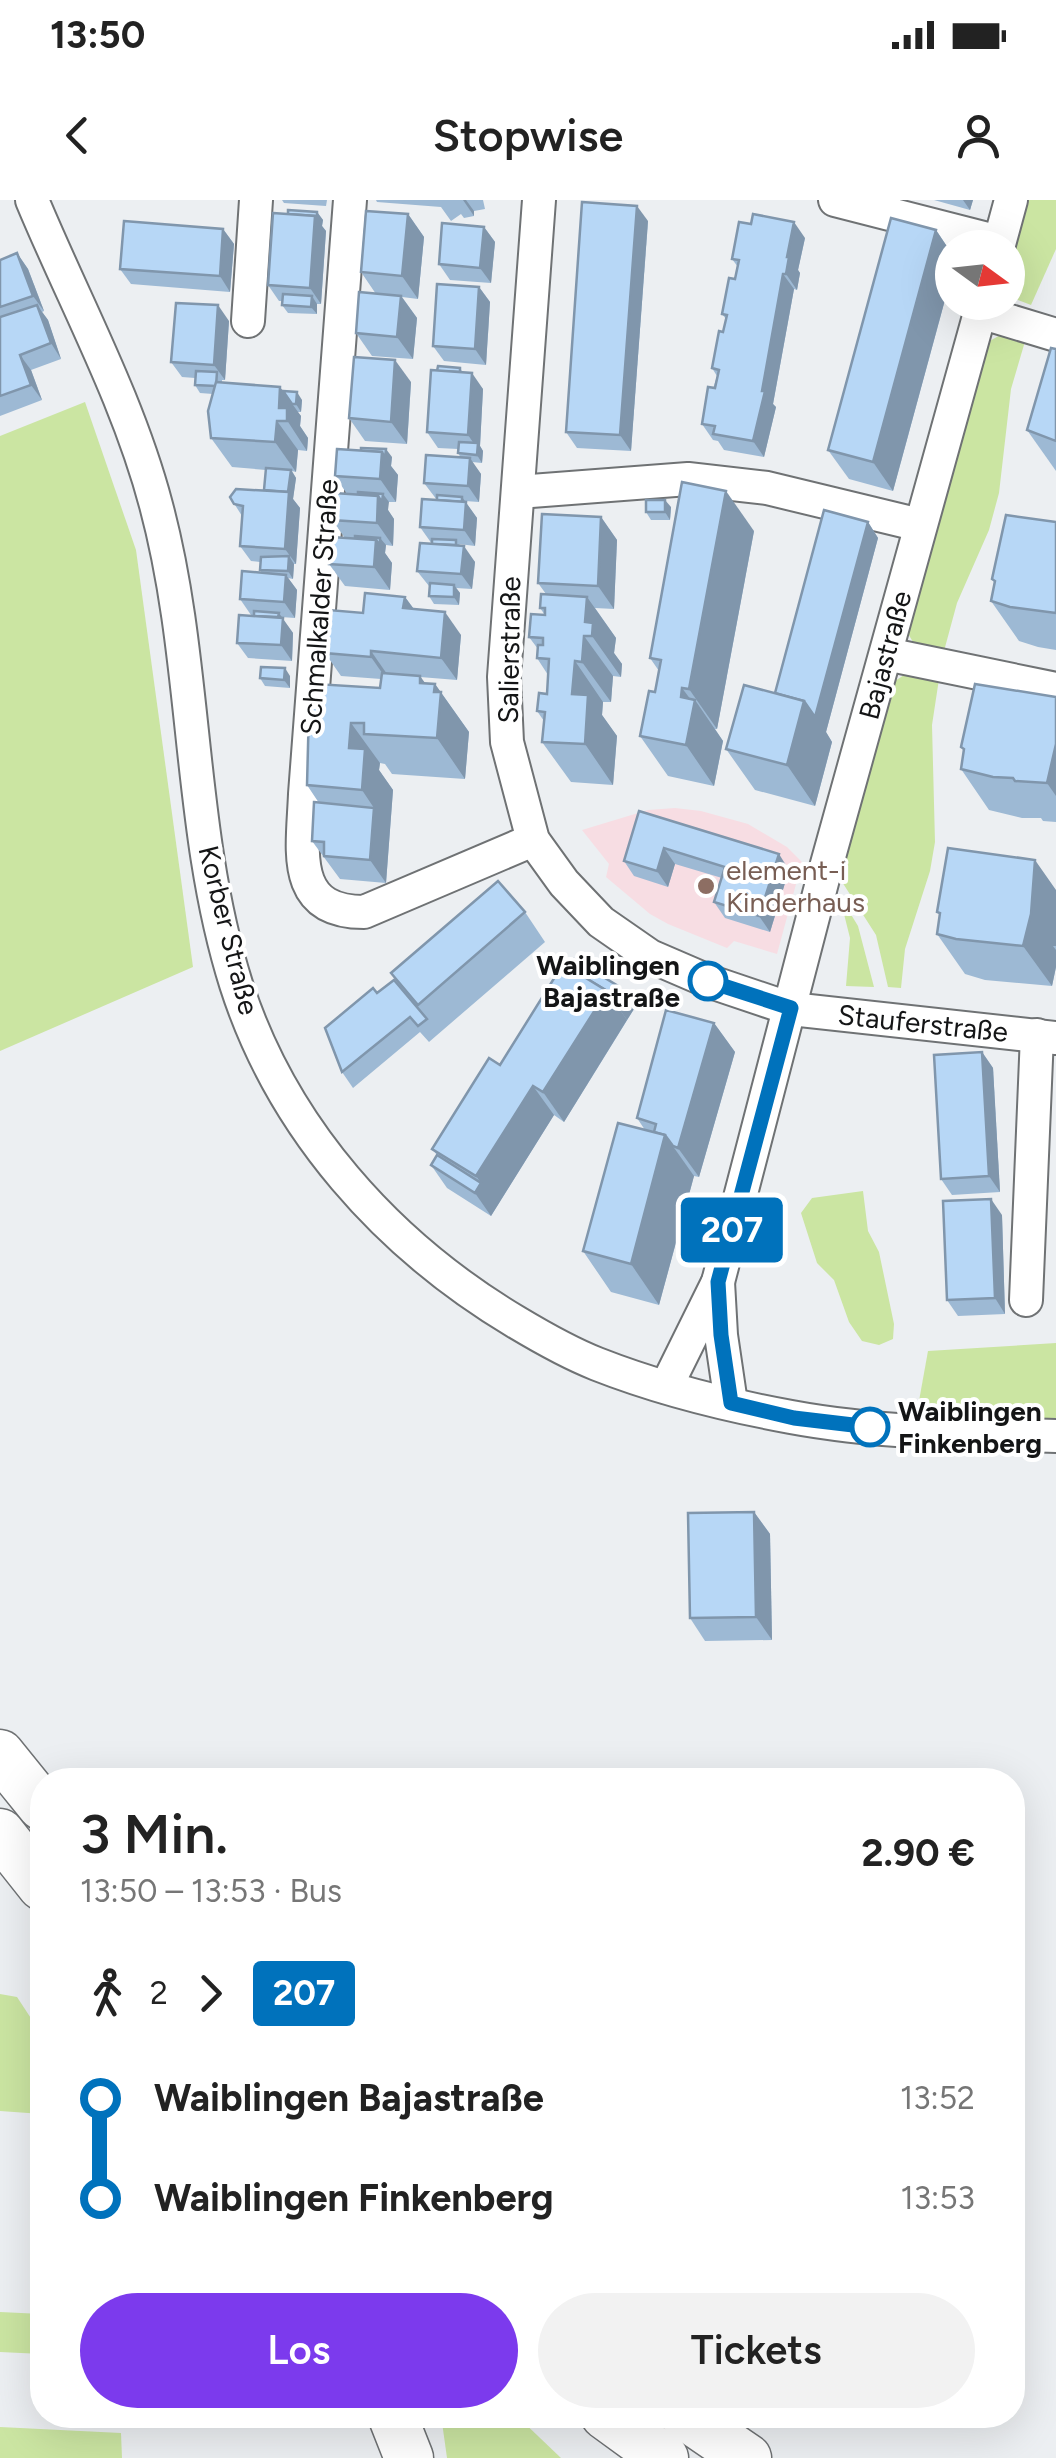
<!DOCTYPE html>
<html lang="de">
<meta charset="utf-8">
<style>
:root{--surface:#fff;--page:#f2f2f2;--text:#222;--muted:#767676;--accent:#7c3aed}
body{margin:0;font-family:Figtree,sans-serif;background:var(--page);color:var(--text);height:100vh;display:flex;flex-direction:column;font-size:38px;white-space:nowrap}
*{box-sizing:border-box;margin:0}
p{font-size:32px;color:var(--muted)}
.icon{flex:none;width:55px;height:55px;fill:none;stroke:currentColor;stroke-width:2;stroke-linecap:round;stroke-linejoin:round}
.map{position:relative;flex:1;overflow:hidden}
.panel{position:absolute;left:30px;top:1568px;width:995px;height:660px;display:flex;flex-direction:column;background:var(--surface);border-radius:40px;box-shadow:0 10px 40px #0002}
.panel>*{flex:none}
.badge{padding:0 20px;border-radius:8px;font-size:35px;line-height:65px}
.needle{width:65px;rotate:105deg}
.fabs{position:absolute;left:935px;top:30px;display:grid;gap:20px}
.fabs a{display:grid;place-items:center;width:90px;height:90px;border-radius:50%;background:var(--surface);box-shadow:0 10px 40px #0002;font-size:50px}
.map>.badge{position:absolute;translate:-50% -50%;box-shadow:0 0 0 5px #fff}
.legs{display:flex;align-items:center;gap:15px;height:110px;padding:0 50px;font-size:32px}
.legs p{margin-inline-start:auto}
.headline{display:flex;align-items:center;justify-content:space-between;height:170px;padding:0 50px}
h1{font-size:55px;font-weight:600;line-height:75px}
.primary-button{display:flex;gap:20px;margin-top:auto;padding:20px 50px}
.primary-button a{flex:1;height:115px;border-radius:60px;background:var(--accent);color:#fff;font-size:40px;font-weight:600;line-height:115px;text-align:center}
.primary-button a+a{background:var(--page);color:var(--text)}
ul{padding:0 50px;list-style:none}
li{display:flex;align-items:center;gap:35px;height:100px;font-size:38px}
li i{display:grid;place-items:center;width:15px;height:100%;margin:0 12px;background:currentColor}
li i::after{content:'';width:25px;height:25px;margin:-12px;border:8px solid;border-radius:50%;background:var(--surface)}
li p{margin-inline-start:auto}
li:first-child i{background:linear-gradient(#0000 50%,currentColor 0)}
li:last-child i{background:linear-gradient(currentColor 50%,#0000 0)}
.status{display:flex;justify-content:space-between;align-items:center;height:70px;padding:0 50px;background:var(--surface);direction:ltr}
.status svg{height:28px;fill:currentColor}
header{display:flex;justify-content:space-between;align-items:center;height:130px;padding:0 50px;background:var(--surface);font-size:45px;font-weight:600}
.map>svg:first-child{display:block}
.education{fill:#f7dde3}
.green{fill:#cbe5a2}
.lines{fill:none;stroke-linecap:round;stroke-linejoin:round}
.minor-casing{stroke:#6f7274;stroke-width:36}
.highway-casing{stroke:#6f7274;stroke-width:51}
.minor{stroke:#fff;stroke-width:32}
.highway{stroke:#fff;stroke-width:48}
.wall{fill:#9db9d4}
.shaded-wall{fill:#8096ac}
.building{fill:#b7d7f6;stroke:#8096ac;stroke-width:2.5}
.line-1-casing{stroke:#fff;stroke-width:22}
.line-1{stroke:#0072bc;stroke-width:15}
.education-dot{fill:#8d6e63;stroke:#fff;stroke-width:4}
.stop-1-dot{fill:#fff;stroke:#0072bc;stroke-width:5}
.labels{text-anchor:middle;stroke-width:8;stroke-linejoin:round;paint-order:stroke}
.street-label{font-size:28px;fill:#141516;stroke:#fff}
.education-label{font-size:28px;fill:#785e54;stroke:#fff;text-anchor:start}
.stop-label{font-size:28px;font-weight:bold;fill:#141516;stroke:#fff;text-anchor:end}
</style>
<div class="status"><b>13:50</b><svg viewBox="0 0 49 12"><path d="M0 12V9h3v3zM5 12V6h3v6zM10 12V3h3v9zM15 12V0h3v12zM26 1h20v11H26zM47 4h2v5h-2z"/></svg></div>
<header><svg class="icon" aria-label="back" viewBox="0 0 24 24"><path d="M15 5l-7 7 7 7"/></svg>Stopwise<svg class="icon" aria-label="person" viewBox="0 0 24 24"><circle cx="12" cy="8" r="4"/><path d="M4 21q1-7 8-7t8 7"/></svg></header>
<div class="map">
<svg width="1056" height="2258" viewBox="0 0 1056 2258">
<rect width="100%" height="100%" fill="#eceff2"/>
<path class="education" d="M675 608 701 611 748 624 787 647 802 662 777 754 734 741 727 748 668 724 650 714 606 677 609 664 582 630 648 610Z"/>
<g class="green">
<path d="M1024 0H1056V49L1031 105 1008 96V59Z"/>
<path d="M1004 133 1026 138 1011 189 999 293 989 330 957 403 944 451 913 442 907 432 986 143Z"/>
<path d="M85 202 136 350 193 767 0 851V236Z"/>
<path d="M907 473 939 479 932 525 935 642 930 671 905 749 901 788 888 787 876 735 837 674 892 483Z"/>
<path d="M844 703 858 726 874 787 846 786 850 738 842 706Z"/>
<path d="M863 991 868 1031 879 1052 894 1124 893 1139 879 1145 862 1141 849 1122 834 1080 817 1063 801 1013 812 998Z"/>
<path d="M1056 1143V1220L917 1212 928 1151Z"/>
<path d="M0 1794 17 1797 42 1835V1914L0 1911Z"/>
<path d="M0 2112 42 2114V2154L0 2152Z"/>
<path d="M441 2215H516L561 2258H447Z"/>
<path d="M0 2227 121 2233 122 2258H0Z"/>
</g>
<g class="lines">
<g class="minor-casing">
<g id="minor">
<path d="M32 0C74 101 128 199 156 305 198 461 187 629 236 784 282 928 387 1045 516 1122 541 1137 569 1153 597 1164 658 1188 726 1205 791 1217 877 1233 969 1234 1056 1236"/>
<path d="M350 0 305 594C303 649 289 712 364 712L533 640"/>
<path d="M539 0 504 477 507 542 533 640 564 683 601 722 650 756 708 781 791 809 1056 838"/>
<path d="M835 0 999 42"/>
<path d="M998 48 1011 0"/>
<path d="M980 112 1056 135"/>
<path d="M248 121 256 0"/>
<path d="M518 292 688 279 767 288 920 325"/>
<path d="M886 454 1056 489"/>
<path d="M718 1082 721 1135 731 1203"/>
<path d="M1026 1100 1037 835"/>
<path d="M666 1187 718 1082 825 671 983 102"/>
</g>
</g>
<g class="highway-casing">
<g id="highway">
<path d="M0 1554 42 1606"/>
<path d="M0 1633 42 1686"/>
<path d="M392 2215 409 2258"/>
<path d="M605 2215 664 2258"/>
<path d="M684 2215 747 2258"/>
</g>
</g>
<use href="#minor" class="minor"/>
<use href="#highway" class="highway"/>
</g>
<g class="wall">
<path d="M282 0H327L326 6 284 3Z"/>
<path d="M376 0H483L485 9 474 11V16L464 18 461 14 451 21 441 7 377 2Z"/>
<path d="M934 0H973L970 10Z"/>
<path d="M317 12 323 20 322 26 326 31 321 104H317V114L288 113 282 105V101H279L268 85 288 14Z"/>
<path d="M408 14 424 37 418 99 402 97 417 118 413 159 372 156 356 133 376 94 361 72Z"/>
<path d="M648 21 631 251 577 248 566 232Z"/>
<path d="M484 27 495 42 491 83 450 80 439 64Z"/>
<path d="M223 29 234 44 230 92 131 84 120 69Z"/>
<path d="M936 30 952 54V74L893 291 849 279 828 250Z"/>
<path d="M805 38 798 70 800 73 797 90 794 89 773 204 776 207 764 257 724 250 718 241 713 240 702 224 717 176 712 168 726 119 722 114 735 79 738 67 732 59Z"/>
<path d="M17 53 28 69 44 111 42 112 48 120 61 159 31 170 42 200 0 216V60Z"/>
<path d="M479 87 490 102 486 165 444 161 433 146Z"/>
<path d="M229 121 225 180H222V182L283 191 302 200 301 212H297L301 216 300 226 308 238 307 251 298 250 296 272 292 271 296 278 293 299 300 308 296 364H294L293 379 288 378 297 390 295 418 281 417 293 433 292 461 248 458 237 443 251 415 240 399 262 373 260 370V362L251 361 240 346 242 316 230 297 264 290 266 270 232 267 211 238 213 194 200 193 195 185V178L182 177 171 162Z"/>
<path d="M1056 149V271L1027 230Z"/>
<path d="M460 168 463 173 483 189 480 246 483 251 482 263 472 262 481 274 479 302 465 301 477 318 475 346 459 344 475 362 472 389 456 388 460 393 459 405 434 404 429 396V386L417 371 432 344 420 327 437 300 424 283 461 258 458 253V249L438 248 427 232 437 171Z"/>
<path d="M411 182 407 244 365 241 349 218Z"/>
<path d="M392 257 391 266 398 275 396 302H388V310L394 319 393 346 386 345 385 353 392 363 390 390 345 386 329 364 345 338 332 320 347 294 335 276Z"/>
<path d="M671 307 670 320H651L646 312Z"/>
<path d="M601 317 617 340 614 409 595 408 616 438 614 453 622 464 621 477 613 476 611 502H603L602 515 617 536 613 585 571 582 542 542 544 521 537 511 547 494 548 475 537 458 538 449 529 437 545 415 540 408 546 394 538 383Z"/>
<path d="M868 322 878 338 826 532 832 542 815 606 755 590 726 549 775 493Z"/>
<path d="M1056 322V450L1038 447 1019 441 991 401 994 382 992 379Z"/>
<path d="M754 331 717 529H715L723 541 714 586 668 576 640 536 655 492 659 471 650 458Z"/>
<path d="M405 397 414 409 461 435 457 480 420 477 425 483 435 484 469 532 465 579 392 574 385 564 380 563 379 570 393 590 386 683 340 679 312 641 319 603 307 585 315 508 380 488 381 479 341 476 325 453 363 413Z"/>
<path d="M290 476V488L265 486 260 478Z"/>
<path d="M1056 497V622L1043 621 1041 618H1022L989 610 961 569 964 551 961 547Z"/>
<path d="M639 611 789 670 770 732 725 718 714 702 722 678 675 664 668 687 634 676 624 661Z"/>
<path d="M1056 690V767L1052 786 985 780 965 774 937 734 940 715 937 712Z"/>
<path d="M525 712 545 742 429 842 420 832 353 888 342 872 377 793 401 789 391 773Z"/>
<path d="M563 764 634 809 564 922 554 915 491 1016 447 988 431 965 437 955 432 949 500 865Z"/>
<path d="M714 823 735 852 699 977 694 976 659 1105 611 1092 583 1051 645 930 637 918Z"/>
<path d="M982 852 993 868 1000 992 952 995 941 979Z"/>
<path d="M1002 1015 1005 1114 958 1116 947 1100Z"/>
<path d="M754 1312 770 1334 772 1440 705 1441 690 1418Z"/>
</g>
<g class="shaded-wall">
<path d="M463 0H466L474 11V16Z"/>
<path d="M963 0H973L970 10Z"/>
<path d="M637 6 648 21 631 251 620 235Z"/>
<path d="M317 12 323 20 322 26 326 31 321 104 310 88 315 16Z"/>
<path d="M408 14 424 37 418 99 402 76Z"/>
<path d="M794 22 805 38 798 70 800 73 797 90 786 74 787 57Z"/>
<path d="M484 27 495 42 491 83 480 68Z"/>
<path d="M223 29 234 44 230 92 220 76Z"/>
<path d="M936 30 952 54V74L893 291 873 262Z"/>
<path d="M17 53 28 69 44 111 33 96Z"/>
<path d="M783 74 794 89 773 204 776 207 764 257 753 241Z"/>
<path d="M479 87 490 102 486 165 475 149Z"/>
<path d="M312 96 317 104V114L311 107Z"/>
<path d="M401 96 417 118 413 159 397 137Z"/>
<path d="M37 105 48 120 61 159 51 143Z"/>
<path d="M218 105 229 121 225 180 214 165Z"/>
<path d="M20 155 31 170 42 200 31 185Z"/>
<path d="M395 160 411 182 407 244 391 222Z"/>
<path d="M472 173 483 189 480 246 483 251 482 263 477 255V248L468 235Z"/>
<path d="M280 187 301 216 300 226 308 238 307 251 279 208Z"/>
<path d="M297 192 302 200 301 212 296 204Z"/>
<path d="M277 221 298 250 296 272 275 242Z"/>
<path d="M386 249 392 257 391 266 398 275 396 302 380 279 382 252Z"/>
<path d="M470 258 481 274 479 302 468 286Z"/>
<path d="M291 270 296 278 293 299 300 308 296 364 285 349 288 294Z"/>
<path d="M726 291 754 331 717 529 689 489Z"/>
<path d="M383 294 389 302 388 310 394 319 393 346 377 323 378 296Z"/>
<path d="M462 297 477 318 475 346 464 330 461 309Z"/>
<path d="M665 300 671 307 670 320 665 312Z"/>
<path d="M601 317 617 340 614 409 598 386Z"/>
<path d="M868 322 878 338 826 532 832 542 815 606 787 565 804 501Z"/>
<path d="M380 338 386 345 385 353 392 363 390 390 374 367 376 340Z"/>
<path d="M464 346 475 362 472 389 461 374Z"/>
<path d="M289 356 294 364 293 379 288 371Z"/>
<path d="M286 375 297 390 295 418 284 402Z"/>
<path d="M454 385 460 393 459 405 454 397Z"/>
<path d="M405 397 421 419 403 408Z"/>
<path d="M587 397 616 438 614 453 622 464 621 477 592 436 585 422Z"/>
<path d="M445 412 461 435 457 480 441 458Z"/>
<path d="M279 413 293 433 292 461 281 445 278 425Z"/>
<path d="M584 436 613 476 611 502 582 462Z"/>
<path d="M371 451 387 474V480L371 457Z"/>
<path d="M575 461 603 502 602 515 617 536 613 585 585 544 572 494Z"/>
<path d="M285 468 290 476V488L284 480Z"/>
<path d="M420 476 440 504 434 492 435 484 469 532 465 579 437 538 420 483Z"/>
<path d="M682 488 694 504 695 500 723 541 714 586 686 545 681 497Z"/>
<path d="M351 523 380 563 379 570 393 590 386 683 370 660 374 608 362 590 349 548Z"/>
<path d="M1056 544V596L1047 583Z"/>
<path d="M664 648 675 664 668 687 657 671Z"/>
<path d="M779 654 789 670 770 732 759 716Z"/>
<path d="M1035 660 1056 690V746H1053L1056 750V767L1052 786 1023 746Z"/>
<path d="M618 786 634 809 627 820 611 797Z"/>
<path d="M607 791 627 820 564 922 543 892Z"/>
<path d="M714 823 735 852 699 977 678 948Z"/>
<path d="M982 852 993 868 1000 992 989 976Z"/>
<path d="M533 886 554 915 491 1016 475 993 481 983 476 976Z"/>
<path d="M665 935 694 976 659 1105 631 1064Z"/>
<path d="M991 999 1002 1015 1005 1114 995 1098Z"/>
<path d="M754 1312 770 1334 772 1440 756 1417Z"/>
</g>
<g class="building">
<path d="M582 2 637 6 620 235 566 232Z"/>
<path d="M288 10 317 12V18L315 16 288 14Z"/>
<path d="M366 11 408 14 402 76 361 72Z"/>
<path d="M273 13 315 16 310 88 268 85Z"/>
<path d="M753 14 794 22 787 57H789L786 74H783L762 191H765L753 241 713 234 715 226 702 224 708 187 715 188 719 170 712 168 719 131 723 132 727 115 722 114 729 78 735 79 739 60 732 59 739 22 751 24Z"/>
<path d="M891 18 936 30 873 262 828 250Z"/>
<path d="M124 21 223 29 220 76 120 69Z"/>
<path d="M442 23 484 27 480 68 439 64Z"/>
<path d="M17 53 33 96 0 107V60Z"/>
<path d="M437 84 479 87 475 149 433 146Z"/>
<path d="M359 92 401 96 397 137 356 133Z"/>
<path d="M283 94 312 96 311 107 282 105Z"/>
<path d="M176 103 218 105 214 165 171 162Z"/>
<path d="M37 105 51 143 20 155 31 185 0 196V117Z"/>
<path d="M1051 148 1056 149V241L1027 230Z"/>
<path d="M354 157 395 160 391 222 349 218Z"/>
<path d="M438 166 460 168V172L437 171Z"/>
<path d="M431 170 472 173 468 235 427 232Z"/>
<path d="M196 171 217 172 216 186 195 185Z"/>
<path d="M216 182 280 187 279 208H287V221H277L275 242 211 238 208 211Z"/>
<path d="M283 191 297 192 296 204H292Z"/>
<path d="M459 242 478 243 477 255 458 253Z"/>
<path d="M361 248 386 249 385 258 382 252 361 251Z"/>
<path d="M337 249 382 252 380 279 335 276Z"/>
<path d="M426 255 470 258 468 286 424 283Z"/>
<path d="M266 268 291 270 288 292 264 290Z"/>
<path d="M682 282 726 291 689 489 682 488 681 497 695 500 686 545 640 536 649 491 655 492 661 460 650 458Z"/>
<path d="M236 289 289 292 285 349 240 346 243 306 234 304 230 297Z"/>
<path d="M358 292 383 294 382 302 378 296 358 294Z"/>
<path d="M334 293 378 296 377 323 332 320Z"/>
<path d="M437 295 462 297V302L437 300Z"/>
<path d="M422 299 466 302 464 330 420 327Z"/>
<rect x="646" y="300" width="19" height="12"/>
<path d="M824 310 868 322 815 517 804 501 775 493Z"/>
<path d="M542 314 601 317 598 386 538 383Z"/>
<path d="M1006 315 1056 322V413L1010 407 991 401 995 381 992 379Z"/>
<path d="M355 336 380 338V345L376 340 355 338Z"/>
<path d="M331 337 376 340 374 367 329 364Z"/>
<path d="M432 339 456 340V345L432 344Z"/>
<path d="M420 343 464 346 461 374 417 371Z"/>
<path d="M289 356 288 371 260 370 261 357Z"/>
<path d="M242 371 286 375 284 402 240 399Z"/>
<path d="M430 383 454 385V397L429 396Z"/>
<path d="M365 393 405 397 403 408 445 412 441 458 371 451V457L325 453 329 410 363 413Z"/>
<path d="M541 394 587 397 585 422 593 423 592 436H584L582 462 575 461 572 494 588 495 585 544 542 542 545 512 537 511 539 493 547 494 549 459 537 458 538 445H543V438L529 437 531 414 545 415V408H540Z"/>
<path d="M254 411 279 413 278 417 254 416Z"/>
<path d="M239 415 283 418 281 445 237 443Z"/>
<path d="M261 467 285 468 284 480 260 478Z"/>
<path d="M382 473 420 476V483L435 484 434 492H441L437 538 364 534V523H351L349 548 365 549 362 590 307 585 309 508H315L316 484 380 488Z"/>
<path d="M975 484 1056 497V544L1047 583 1015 581 1013 578 993 577 961 569 964 549 961 547Z"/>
<path d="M744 485 804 501 787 565 726 549Z"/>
<path d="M314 602 374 608 370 660 324 656V642L312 641Z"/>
<path d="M639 611 779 654 759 716 714 702 725 667 664 648 657 671 624 661Z"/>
<path d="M948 648 1035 660 1031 714 1023 746 956 739 937 734 940 713 937 712Z"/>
<path d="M498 681 525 712 418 805 391 773Z"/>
<path d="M574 759 618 786 611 797 607 791 569 768Z"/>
<path d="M563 764 607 791 543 892 533 886 476 976 432 949 489 858 500 865Z"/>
<path d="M394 780 427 819 418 826 410 817 342 872 325 828 373 788 377 793Z"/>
<path d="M666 810 714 823 678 948 673 946 665 935 654 932 656 924 637 918Z"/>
<path d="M982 852 989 976 941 979 934 855Z"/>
<path d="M618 923 665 935 631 1064 583 1051Z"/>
<path d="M437 955 481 983 475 993 431 965Z"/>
<path d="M991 999 995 1098 947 1100 943 1001Z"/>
<path d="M754 1312 756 1417 690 1418 688 1313Z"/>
</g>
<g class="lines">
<g class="line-1-casing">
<path id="line-1" d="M708 781 791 808 718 1082 721 1135 731 1203 794 1218 870 1227"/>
</g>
<use href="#line-1" class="line-1"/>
</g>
<circle class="education-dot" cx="706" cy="686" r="10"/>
<g class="stop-1-dot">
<circle cx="708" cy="781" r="18"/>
<circle cx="870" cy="1227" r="18"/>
</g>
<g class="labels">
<g class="street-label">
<text transform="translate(319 407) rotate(-86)" y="10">Schmalkalder Straße</text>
<text transform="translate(509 450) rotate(-89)" y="10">Salierstraße</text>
<text transform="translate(885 455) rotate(-75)" y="10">Bajastraße</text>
<text transform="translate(229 730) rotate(76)" y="10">Korber Straße</text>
<text transform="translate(923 823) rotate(6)" y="10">Stauferstraße</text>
</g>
<g class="education-label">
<text x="726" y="680">element-i<tspan x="726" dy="32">Kinderhaus</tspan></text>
</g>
<g class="stop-label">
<text x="680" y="775">Waiblingen<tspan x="680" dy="32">Bajastraße</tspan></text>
<text x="898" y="1221" text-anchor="start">Waiblingen<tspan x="898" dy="32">Finkenberg</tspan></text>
</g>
</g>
</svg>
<div class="fabs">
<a><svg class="needle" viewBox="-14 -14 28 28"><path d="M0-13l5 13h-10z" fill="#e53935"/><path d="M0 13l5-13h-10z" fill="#767676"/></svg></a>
</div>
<b class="badge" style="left:732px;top:1030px;background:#0072bc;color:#fff">207</b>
<section class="panel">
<div class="headline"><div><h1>3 Min.</h1><p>13:50 – 13:53 · Bus</p></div><b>2.90 €</b></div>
<div class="legs"><svg class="icon" aria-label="walk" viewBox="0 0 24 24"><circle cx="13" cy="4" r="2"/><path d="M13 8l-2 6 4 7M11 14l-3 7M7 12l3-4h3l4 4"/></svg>2<svg class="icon" aria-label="forward" viewBox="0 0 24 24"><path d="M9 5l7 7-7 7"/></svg><b class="badge" style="background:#0072bc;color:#fff">207</b></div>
<ul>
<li><i style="color:#0072bc"></i><b>Waiblingen Bajastraße</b><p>13:52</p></li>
<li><i style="color:#0072bc"></i><b>Waiblingen Finkenberg</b><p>13:53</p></li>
</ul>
<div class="primary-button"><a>Los</a><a>Tickets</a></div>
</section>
</div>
